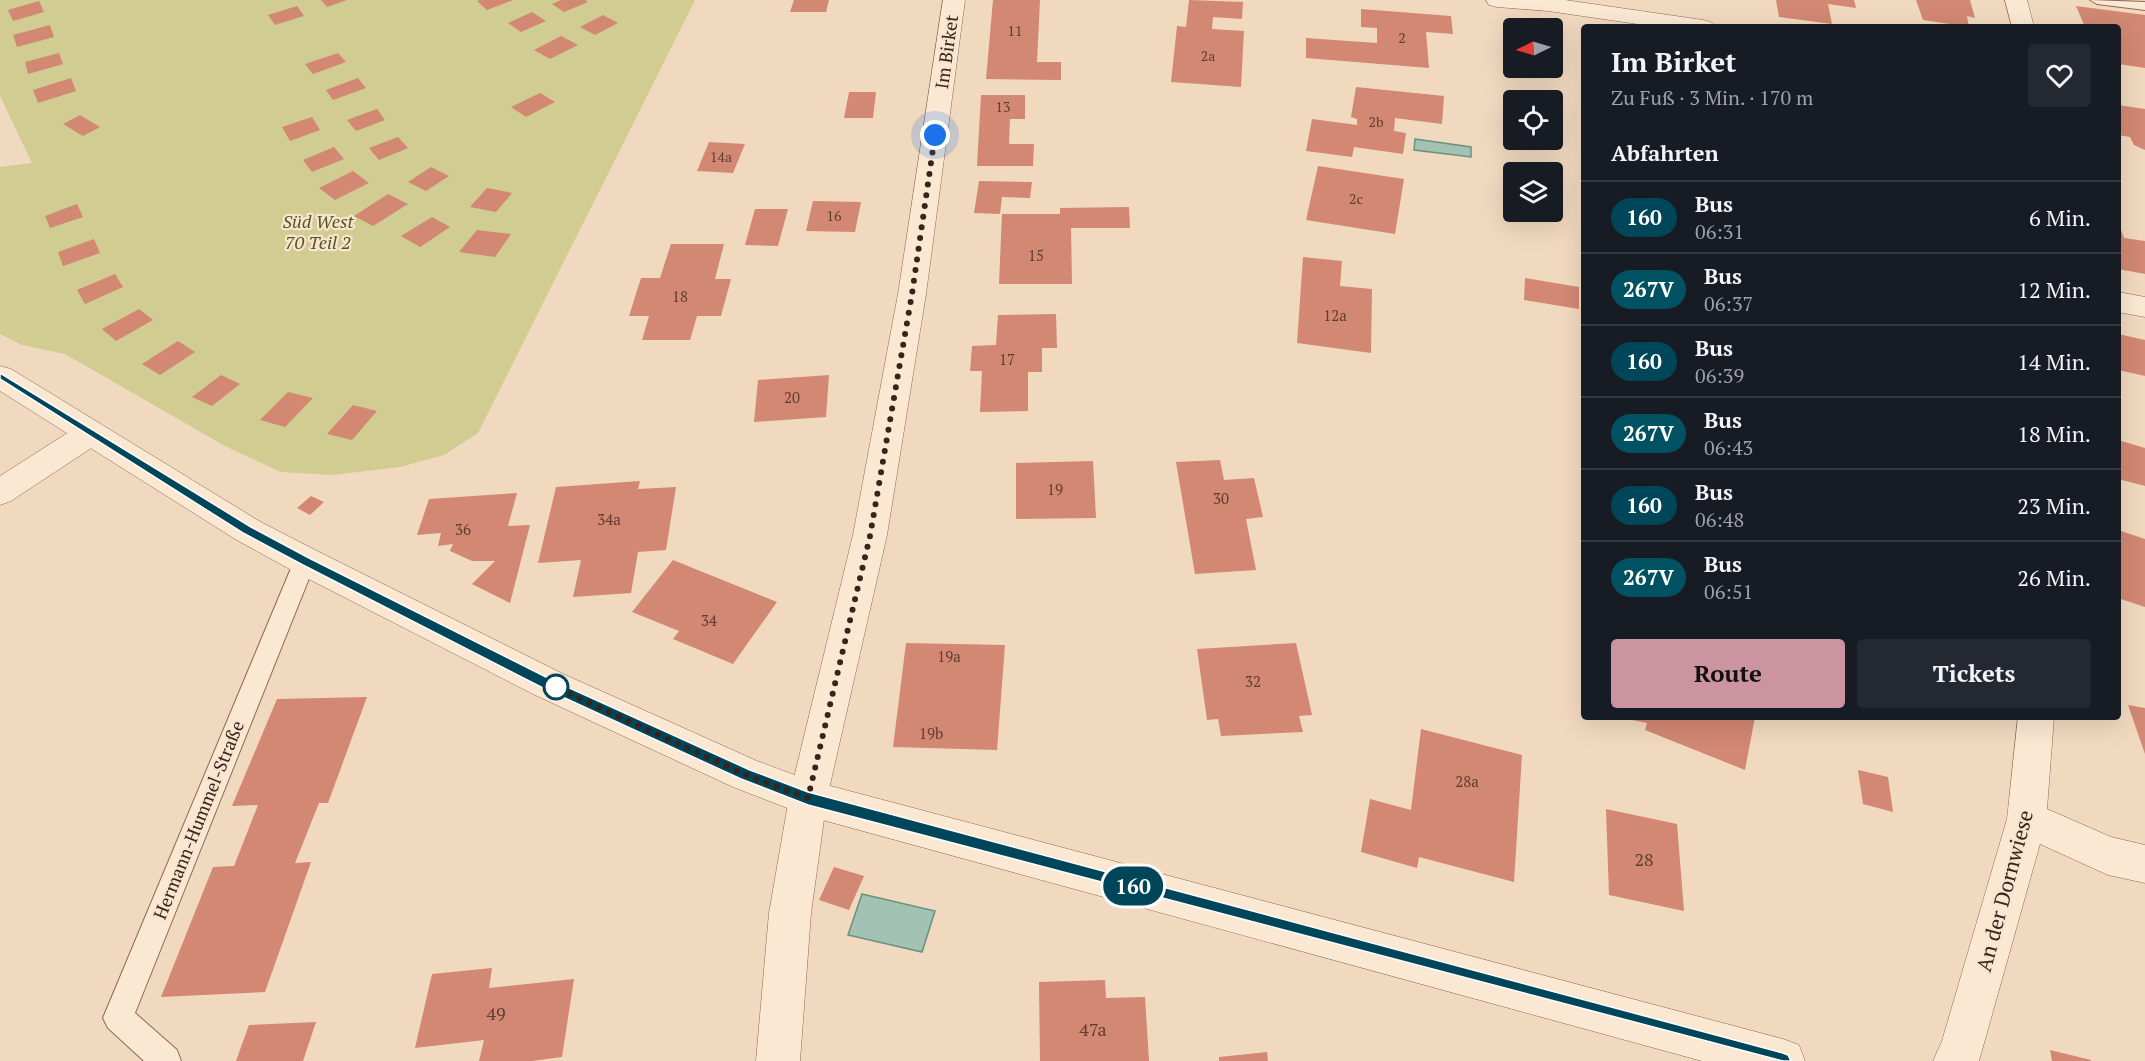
<!DOCTYPE html>
<html lang="de">
<meta charset="utf-8">
<style>
:root{--surface:#171b24;--page:#242831;--text:#f1f3f6;--muted:#9ea1a6;--line:#363941;--accent:#cc94a1}
body{margin:0;font-family:"PT Serif",serif;background:var(--page);color:var(--text);height:100vh;display:flex;flex-direction:column;font-size:22px;white-space:nowrap}
*{box-sizing:border-box;margin:0}
p{font-size:20px;color:var(--muted)}
.icon{flex:none;width:33px;height:33px;fill:none;stroke:currentColor;stroke-width:2;stroke-linecap:round;stroke-linejoin:round}
.map{position:relative;flex:1;overflow:hidden}
.panel{position:absolute;left:1581px;top:24px;width:540px;height:696px;display:flex;flex-direction:column;background:var(--surface);border-radius:6px;box-shadow:0 6px 24px #0002}
.panel>*{flex:none}
.badge{padding:0 12px;border-radius:20px;font-size:21px;line-height:39px}
.needle{width:39px;rotate:265deg}
.fabs{position:absolute;left:1503px;top:18px;display:grid;gap:12px}
.fabs a{display:grid;place-items:center;width:60px;height:60px;border-radius:6px;background:var(--surface);box-shadow:0 6px 24px #0002;font-size:30px}
.you{position:absolute;width:30px;height:30px;margin:-15px;border:4px solid #fff;border-radius:50%;background:#1a73e8;box-shadow:0 0 0 9px #1a73e833}
.map>.badge{position:absolute;translate:-50% -50%;box-shadow:0 0 0 3px #fff}
h2{padding:0 30px;font-size:22px;line-height:54px}
.round{display:grid;place-items:center;flex:none;width:63px;height:63px;border-radius:6px;background:var(--page)}
.overview{display:flex;align-items:center;justify-content:space-between;height:102px;padding:0 30px}
h1{font-size:28px;font-weight:600;line-height:45px}
.cta{display:flex;gap:12px;margin-top:auto;padding:12px 30px}
.cta a{flex:1;height:69px;border-radius:6px;background:var(--accent);color:#111;font-size:24px;font-weight:600;line-height:69px;text-align:center}
.cta a+a{background:var(--page);color:var(--text)}
ul{padding:0;list-style:none}
li{display:flex;align-items:center;gap:18px;height:72px;padding:0 30px;border-top:2px solid var(--line)}
li div{flex:1}
li b{display:block;font-size:22px}
li em{font-style:normal}
li .badge{min-width:66px;font-weight:700;text-align:center}
.map>svg:first-child{display:block}
.green{fill:#d0cc92}
.water{fill:#a2c2b3;stroke:#699180;stroke-width:1.5}
.building{fill:#d28872}
.lines{fill:none;stroke-linecap:round;stroke-linejoin:round}
.service-casing{stroke:#8b6856;stroke-width:2}
.minor-casing{stroke:#8b6856;stroke-width:1}
.tertiary-casing{stroke:#8b6856;stroke-width:1}
.service{fill:#fbe8d2;fill-rule:evenodd}
.minor{fill:#fbe8d2;fill-rule:evenodd}
.tertiary{fill:#fbe8d2;fill-rule:evenodd}
.line{fill:#00465a;stroke:#fff;stroke-width:1.5}
.walk{stroke:#39241b;stroke-width:6;stroke-dasharray:0 10.8}
.stop-dot{fill:#fff;stroke:#00465a;stroke-width:3}
.labels{text-anchor:middle;stroke-width:4.5;stroke-linejoin:round;paint-order:stroke}
.far-number-label{font-size:14px;fill:#5f3d31}
.number-label{font-size:15px;fill:#5f3d31}
.street-label{font-size:18px;fill:#39241b;stroke:#f8e4cf}
.park-label{font-size:18px;font-style:italic;fill:#535720;stroke:#f8e4cf}
.near-number-label{font-size:18px;fill:#5f3d31}
.near-street-label{font-size:21px;fill:#39241b;stroke:#f8e4cf}
</style>
<div class="map">
<svg width="2145" height="1061" viewBox="0 0 2145 1061">
<rect width="100%" height="100%" fill="#f1d9bf"/>
<path class="green" d="M0 0H695L478 433 444 455 400 467 333 475 281 472 225 446 65 354 22 345 0 334V167L32 163 0 96Z"/>
<g class="water">
<path d="M1415 139 1471 147V157L1414 150Z"/>
<path d="M862 894 935 911 922 952 848 935Z"/>
</g>
<g class="building">
<path d="M321 0H347L327 7Z"/>
<path d="M480 0H513L487 10 477 1Z"/>
<path d="M561 0H585L588 2 564 12 552 4Z"/>
<path d="M794 0H829L826 12H790Z"/>
<path d="M993 0H1040L1037 62H1061V80L986 79Z"/>
<path d="M1189 0 1243 2 1242 19 1213 17 1212 29 1244 31 1241 87 1171 82 1177 26 1186 27Z"/>
<path d="M1776 0H1854L1856 8 1828 4 1832 24 1779 17Z"/>
<path d="M1916 0H1970L1975 18 1967 16 1969 27 1923 20Z"/>
<path d="M39 1 44 12 13 21 8 10Z"/>
<path d="M297 6 304 16 275 25 268 15Z"/>
<path d="M2076 6 2145 15V68L2118 64V27H2085Z"/>
<path d="M1361 9 1451 16 1453 34 1426 32 1429 68 1306 58V38L1377 43V28L1361 27Z"/>
<path d="M532 12 546 21 521 32 508 23Z"/>
<path d="M603 15 618 23 595 35 580 27Z"/>
<path d="M50 25 54 37 17 47 13 35Z"/>
<path d="M561 36 578 45 550 59 534 50Z"/>
<path d="M59 53 63 64 28 74 25 62Z"/>
<path d="M338 53 346 62 313 74 305 64Z"/>
<path d="M71 78 76 91 38 103 33 90Z"/>
<path d="M358 78 366 88 333 100 326 90Z"/>
<path d="M1356 87 1444 96 1442 124 1395 118 1394 131 1406 133 1403 154 1354 147 1352 157 1306 151 1312 119 1357 125V119L1351 117Z"/>
<path d="M849 92H876L873 118H844Z"/>
<path d="M540 93 555 102 526 117 511 107Z"/>
<path d="M981 95H1025V119H1010L1009 144H1034L1033 166H977Z"/>
<path d="M2118 105 2145 109V150L2134 145 2130 137 2118 135Z"/>
<path d="M377 109 385 120 356 131 347 120Z"/>
<path d="M80 115 100 127 83 136 63 124Z"/>
<path d="M312 117 320 130 290 141 282 127Z"/>
<path d="M398 137 408 148 379 160 369 148Z"/>
<path d="M709 142 745 144 733 173 697 171Z"/>
<path d="M334 147 344 159 312 172 303 160Z"/>
<path d="M1318 166 1404 179 1395 234 1306 220Z"/>
<path d="M431 167 449 176 426 191 408 182Z"/>
<path d="M353 171 369 183 335 200 319 188Z"/>
<path d="M979 181 1032 182 1030 198 1002 197 1000 214 974 213Z"/>
<path d="M487 188 512 193 496 212 470 207Z"/>
<path d="M388 194 408 204 373 226 354 216Z"/>
<path d="M813 201 861 202 855 232 806 231Z"/>
<path d="M77 204 83 217 50 228 45 216Z"/>
<path d="M1129 207 1130 228H1071L1072 284H999L1002 214H1060V208Z"/>
<path d="M755 209H788L778 246 745 245Z"/>
<path d="M432 217 450 227 420 247 401 236Z"/>
<path d="M477 230 511 234 495 257 459 252Z"/>
<path d="M2118 230H2121L2124 238 2145 241V274L2118 269Z"/>
<path d="M94 239 100 253 63 266 58 252Z"/>
<path d="M671 244H724L715 279H731L721 316H697L690 340H642L649 316H629L641 278H660Z"/>
<path d="M1303 257 1342 261 1340 286 1372 289 1371 353 1297 343Z"/>
<path d="M115 274 123 287 85 304 77 290Z"/>
<path d="M1525 278 1579 287V309L1524 300Z"/>
<path d="M139 309 153 320 116 341 102 329Z"/>
<path d="M1056 314 1057 348H1042V372H1028V411L980 412 982 371H970L972 346 996 345 998 315Z"/>
<path d="M2118 334 2145 340V376L2118 370Z"/>
<path d="M178 341 195 352 160 375 142 364Z"/>
<path d="M221 375 240 384 212 406 192 397Z"/>
<path d="M829 375 826 417 754 422 758 380Z"/>
<path d="M288 392 313 398 285 427 260 420Z"/>
<path d="M353 405 377 411 352 440 327 434Z"/>
<path d="M2118 440 2145 448V486L2118 479Z"/>
<path d="M1220 460 1224 480 1254 478 1263 517 1246 519 1256 570 1195 574 1176 462Z"/>
<path d="M1093 461 1096 518 1016 519V463Z"/>
<path d="M640 481 638 489 676 487 666 550 638 552 631 593 573 597 581 560 538 563 556 487Z"/>
<path d="M517 493 508 526 530 525 510 603 472 584 495 561H472L450 551 453 544 438 546 441 533 417 535 429 499Z"/>
<path d="M311 496 324 502 310 515 297 508Z"/>
<path d="M2118 530 2145 539V607L2118 598Z"/>
<path d="M673 560 777 602 733 664 673 639 679 631 632 612Z"/>
<path d="M906 643 1005 645 997 750 893 747Z"/>
<path d="M1296 643 1312 715 1299 716 1303 732 1221 736 1218 719 1207 720 1197 649Z"/>
<path d="M367 697 328 803H319L295 863 311 862 265 992 161 997 213 867 234 866 258 805 232 806 277 699Z"/>
<path d="M2128 705 2145 708V754Z"/>
<path d="M1626 717H1755L1745 770 1645 730 1647 723 1627 719Z"/>
<path d="M1421 729 1522 755 1514 882 1419 857 1417 868 1361 852 1370 799 1411 810Z"/>
<path d="M1858 770 1888 777 1893 812 1863 804Z"/>
<path d="M1606 809 1677 824 1684 911 1609 895Z"/>
<path d="M834 867 864 876 849 910 819 900Z"/>
<path d="M492 968 489 988 574 979 562 1057 532 1061H479L484 1040 415 1048 432 974Z"/>
<path d="M1105 980 1106 998 1145 997 1149 1061H1040L1039 982Z"/>
<path d="M316 1022 303 1061H236L249 1025Z"/>
<path d="M2050 1050 2091 1060V1061H2052Z"/>
<path d="M1267 1052 1268 1061H1219V1057Z"/>
</g>
<g class="lines">
<g class="service-casing">
<g id="service">
<path d="M2090 0 2145 2V10L2097 4Z"/>
<path d="M305 552 313 554 316 561 135 1013 177 1050 181 1061H144L108 1028 103 1018 294 561 297 554Z"/>
</g>
</g>
<g class="minor-casing">
<g id="minor">
<path d="M943 0H965L926 294 887 535 827 798 811 913 800 1061H756L769 913 789 798 853 535 898 294Z"/>
<path d="M1486 0H1565L1703 20 1711 22 1714 27H1658L1548 11 1497 7 1489 5Z"/>
<path d="M2005 0H2027L2034 27H2012Z"/>
<path d="M2118 292 2145 297V317L2118 312Z"/>
<path d="M91 421 102 425 106 433 102 441 11 501 0 505V476L80 425Z"/>
<path d="M2018 717H2054L2047 809 2111 837 2145 845V883L2108 875 2040 844 1979 1061H1933L1942 1041 2007 819Z"/>
</g>
</g>
<g class="tertiary-casing">
<path id="tertiary" d="M0 366 11 369 259 521 317 551 561 673 757 761 808 780 1783 1039 1799 1045 1805 1061H1702L808 816 733 787 535 695 293 571 235 539 0 391Z"/>
</g>
<use href="#service" class="service"/>
<use href="#minor" class="minor"/>
<use href="#tertiary" class="tertiary"/>
</g>
<path class="line" d="M0 373 251 527 309 558 552 680 750 770 808 792 1783 1053 1788 1055 1791 1061H1783L808 805 741 779 543 688 301 564 243 533 0 379Z"/>
<g class="lines">
<path class="walk" d="M556 687 548 684 746 775 808 798 870 536 912 294 935 135"/>
</g>
<circle class="stop-dot" cx="556" cy="687" r="12"/>
<g class="labels">
<g class="far-number-label">
<text x="1015" y="36">11</text>
<text x="1402" y="43">2</text>
<text x="1208" y="61">2a</text>
<text x="1003" y="112">13</text>
<text x="1376" y="127">2b</text>
<text x="721" y="162">14a</text>
<text x="1356" y="204">2c</text>
<text x="834" y="221">16</text>
</g>
<g class="number-label">
<text x="1036" y="261">15</text>
<text x="680" y="302">18</text>
<text x="1335" y="321">12a</text>
<text x="1007" y="365">17</text>
<text x="792" y="403">20</text>
<text x="1055" y="495">19</text>
<text x="1221" y="504">30</text>
<text x="609" y="525">34a</text>
<text x="463" y="535">36</text>
<text x="709" y="626">34</text>
<text x="949" y="662">19a</text>
<text x="1253" y="687">32</text>
<text x="931" y="739">19b</text>
<text x="1467" y="787">28a</text>
</g>
<g class="street-label">
<text transform="translate(947 52) rotate(-82)" y="6">Im Birket</text>
<text transform="translate(199 820) rotate(-68)" y="6">Hermann-Hummel-Straße</text>
</g>
<g class="park-label">
<text x="318" y="228">Süd West<tspan x="318" dy="21">70 Teil 2</tspan></text>
</g>
<g class="near-number-label">
<text x="1644" y="866">28</text>
<text x="496" y="1020">49</text>
<text x="1093" y="1036">47a</text>
</g>
<g class="near-street-label">
<text transform="translate(2005 891) rotate(-75)" y="7">An der Dornwiese</text>
</g>
</g>
</svg>
<div class="fabs">
<a><svg class="needle" viewBox="-14 -14 28 28"><path d="M0-13l5 13h-10z" fill="#e53935"/><path d="M0 13l5-13h-10z" fill="#9ea1a6"/></svg></a>
<a><svg class="icon" aria-label="locate" viewBox="0 0 24 24"><circle cx="12" cy="12" r="6"/><path d="M12 2v4M12 18v4M2 12h4M18 12h4"/></svg></a>
<a><svg class="icon" aria-label="layers" viewBox="0 0 24 24"><path d="M12 4l9 5-9 5-9-5zM3 14l9 5 9-5"/></svg></a>
</div>
<div class="you" style="left:935px;top:135px"></div>
<b class="badge" style="left:1133px;top:886px;background:#00465a;color:#fff">160</b>
<section class="panel">
<div class="overview"><div><h1>Im Birket</h1><p>Zu Fuß · 3 Min. · 170 m</p></div><a class="round"><svg class="icon" aria-label="heart" viewBox="0 0 24 24"><path d="M12 20l-8-8c-3-5 5-10 8-4 3-6 11-1 8 4z"/></svg></a></div>
<h2>Abfahrten</h2>
<ul>
<li><span class="badge" style="background:#00465a;color:#fff">160</span><div><b>Bus</b><p>06:31</p></div><em>6 Min.</em></li>
<li><span class="badge" style="background:#005262;color:#fff">267V</span><div><b>Bus</b><p>06:37</p></div><em>12 Min.</em></li>
<li><span class="badge" style="background:#00465a;color:#fff">160</span><div><b>Bus</b><p>06:39</p></div><em>14 Min.</em></li>
<li><span class="badge" style="background:#005262;color:#fff">267V</span><div><b>Bus</b><p>06:43</p></div><em>18 Min.</em></li>
<li><span class="badge" style="background:#00465a;color:#fff">160</span><div><b>Bus</b><p>06:48</p></div><em>23 Min.</em></li>
<li><span class="badge" style="background:#005262;color:#fff">267V</span><div><b>Bus</b><p>06:51</p></div><em>26 Min.</em></li>
</ul>
<div class="cta"><a>Route</a><a>Tickets</a></div>
</section>
</div>
